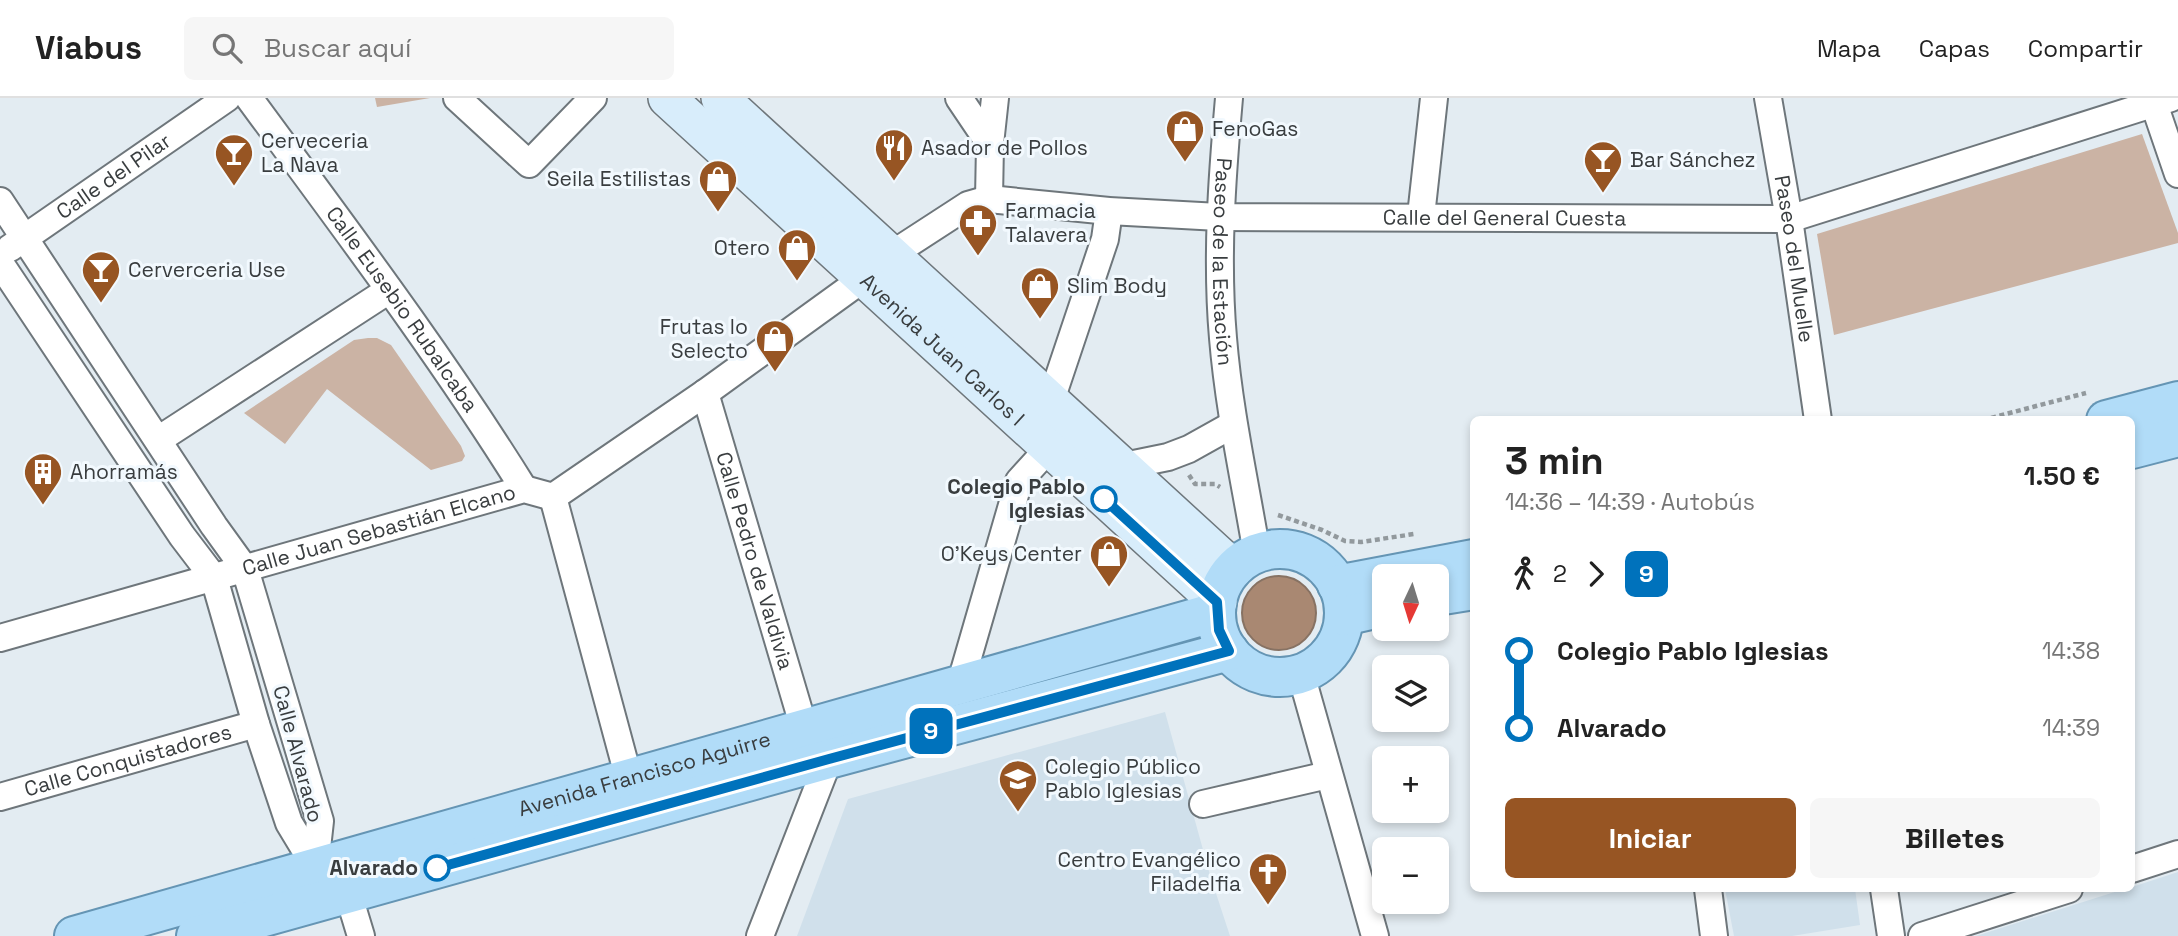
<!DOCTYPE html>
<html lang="es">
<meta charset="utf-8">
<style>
:root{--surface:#fff;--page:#f6f6f6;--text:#222;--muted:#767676;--line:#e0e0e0;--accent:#975523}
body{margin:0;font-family:"Space Grotesk",sans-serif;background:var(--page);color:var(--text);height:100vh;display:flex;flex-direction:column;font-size:26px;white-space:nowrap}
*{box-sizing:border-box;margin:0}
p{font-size:23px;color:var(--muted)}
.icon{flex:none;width:38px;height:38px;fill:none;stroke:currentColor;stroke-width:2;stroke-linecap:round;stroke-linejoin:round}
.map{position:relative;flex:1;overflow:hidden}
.side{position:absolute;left:1470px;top:318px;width:665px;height:476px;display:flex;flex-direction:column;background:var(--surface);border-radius:10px;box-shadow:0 4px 10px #0003}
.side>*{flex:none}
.badge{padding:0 14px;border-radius:10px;font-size:24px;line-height:46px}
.needle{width:46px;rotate:184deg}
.controls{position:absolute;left:1372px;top:466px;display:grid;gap:14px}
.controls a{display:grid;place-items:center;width:77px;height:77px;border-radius:10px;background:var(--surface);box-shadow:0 4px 10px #0003;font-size:35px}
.map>.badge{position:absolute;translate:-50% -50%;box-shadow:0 0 0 4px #fff}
.legs{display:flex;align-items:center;gap:10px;height:77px;padding:0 35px;font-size:23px}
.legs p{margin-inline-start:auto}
.headline{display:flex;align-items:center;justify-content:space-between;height:119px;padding:0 35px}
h1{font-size:38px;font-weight:800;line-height:52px}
.primary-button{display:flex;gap:14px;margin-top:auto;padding:14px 35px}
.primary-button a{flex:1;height:80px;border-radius:10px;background:var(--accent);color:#fff;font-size:28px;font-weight:800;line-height:80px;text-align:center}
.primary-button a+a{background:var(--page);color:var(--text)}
ul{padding:0 35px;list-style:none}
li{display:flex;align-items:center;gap:24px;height:77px;font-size:26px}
li i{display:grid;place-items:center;width:10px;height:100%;margin:0 9px;background:currentColor}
li i::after{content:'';width:18px;height:18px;margin:-9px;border:5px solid;border-radius:50%;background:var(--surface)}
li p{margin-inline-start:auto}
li:first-child i{background:linear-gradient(#0000 50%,currentColor 0)}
li:last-child i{background:linear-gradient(currentColor 50%,#0000 0)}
header{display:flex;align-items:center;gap:42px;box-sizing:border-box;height:98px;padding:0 35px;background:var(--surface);border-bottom:2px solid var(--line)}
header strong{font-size:33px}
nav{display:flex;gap:38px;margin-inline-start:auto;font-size:24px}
.search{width:490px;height:63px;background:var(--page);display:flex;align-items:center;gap:18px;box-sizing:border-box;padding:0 24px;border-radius:10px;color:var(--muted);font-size:26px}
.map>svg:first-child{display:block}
.built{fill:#d0e0eb}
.green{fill:#cbb3a4}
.water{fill:#a98872;stroke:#877263;stroke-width:2}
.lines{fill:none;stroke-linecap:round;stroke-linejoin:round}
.lane-casing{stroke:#6e767b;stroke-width:16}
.street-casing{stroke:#6e767b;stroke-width:30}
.secondary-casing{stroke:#6e767b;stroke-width:40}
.primary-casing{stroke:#6595b4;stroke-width:42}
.path{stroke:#92999d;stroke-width:4.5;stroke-dasharray:5 3.5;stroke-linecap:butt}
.lane{stroke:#fff;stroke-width:12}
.street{stroke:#fff;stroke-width:26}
.secondary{stroke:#d8edfb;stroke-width:37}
.primary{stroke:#b1dcf8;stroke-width:38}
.line-1-casing{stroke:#fff;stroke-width:16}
.line-1{stroke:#0072bc;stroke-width:10}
.stop-1-dot{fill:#fff;stroke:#0072bc;stroke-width:3.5}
.labels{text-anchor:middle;stroke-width:6;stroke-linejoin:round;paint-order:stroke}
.poi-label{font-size:21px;fill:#393d3f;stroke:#f2f9fe;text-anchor:start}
.street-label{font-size:21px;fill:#393d3f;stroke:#f2f9fe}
.stop-label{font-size:21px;font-weight:bold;fill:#393d3f;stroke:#f2f9fe;text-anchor:end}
</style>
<header>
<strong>Viabus</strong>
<div class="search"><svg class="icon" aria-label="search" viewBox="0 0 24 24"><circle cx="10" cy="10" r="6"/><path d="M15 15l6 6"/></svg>Buscar aquí</div>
<nav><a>Mapa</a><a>Capas</a><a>Compartir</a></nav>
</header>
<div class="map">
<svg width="2178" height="838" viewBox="0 0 2178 838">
<rect width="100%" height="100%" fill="#e3ecf2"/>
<g class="built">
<path d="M1165 614 1210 777 1230 838H797L848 701Z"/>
<path d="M2178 774V838H1976L2124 791H2132V789Z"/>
<path d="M1725 791H1855L1860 827 1792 838H1734Z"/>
</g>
<g class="green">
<path d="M375 0H430L377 9Z"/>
<path d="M2142 36 2178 135V145L1834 237 1817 136Z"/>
<path d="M368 240H377L391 247 461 348 465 358 462 363 431 372 327 291 285 346 244 315 354 242Z"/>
</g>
<circle class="water" cx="1279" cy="515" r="37"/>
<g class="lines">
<g class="lane-casing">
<path id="lane" d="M1362 794 1384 788"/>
</g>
<g class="street-casing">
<g id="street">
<path id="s1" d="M249 0C343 128 440 256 524 391"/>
<path d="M457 0 529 66 593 0"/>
<path d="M959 0 990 46"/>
<path id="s2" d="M1229 0C1222 80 1216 160 1223 240 1229 313 1245 384 1257 456"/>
<path id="s3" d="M1768 0 1789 121 1818 322"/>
<path d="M2152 0 2178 76"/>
<path d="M989 101 990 46 995 0"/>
<path d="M0 103 214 428 245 471 320 723 315 768"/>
<path d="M1421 118 1434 0"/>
<path id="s4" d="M10 150 227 0"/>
<path id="s5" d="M891 157 968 107 989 101 1109 113 1219 119 1789 121 2171 0"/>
<path d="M0 165 182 438 214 480 256 626 289 725 315 768"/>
<path id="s6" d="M705 295 804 630"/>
<path d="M1051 302 1105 141 1109 113"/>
<path d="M158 342 389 192"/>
<path d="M1124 368 1168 359 1189 351 1232 327"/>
<path d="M553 399 629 681"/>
<path id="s7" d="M0 540 524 391 553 399 705 295 864 180"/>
<path d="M1301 576 1375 838"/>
<path d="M960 587 1019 383 1049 350"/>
<path id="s8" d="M0 699 256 626"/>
<path d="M1203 706 1328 677"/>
<path d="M2132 771 2178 756"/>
<path d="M1708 791 1714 838"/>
<path d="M1884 791 1891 838"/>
<path d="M348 795 361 838"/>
<path d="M760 838 829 661"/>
<path d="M1922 838 2069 791"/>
</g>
</g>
<g class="secondary-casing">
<g id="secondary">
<path id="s9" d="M667 0 1218 504"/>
<path d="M720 0 1234 471"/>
</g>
</g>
<g class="primary-casing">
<g id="primary">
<path d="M2106 322 2178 303"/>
<path d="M2132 351 2178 339"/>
<circle cx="1280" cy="515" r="64"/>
<path d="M1337 487 1474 461"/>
<path d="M1437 498 1474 492"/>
<path d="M1344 518 1384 509"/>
<path id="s10" d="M74 838 1216 514"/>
<path d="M196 838 829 661 1229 553"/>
</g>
</g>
<g class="path">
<path d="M1983 322 2086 295"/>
<path d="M1189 377 1195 386H1215L1220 389"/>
<path d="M1278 417 1322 432 1345 443 1361 444 1414 436"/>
</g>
<use href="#lane" class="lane"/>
<use href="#street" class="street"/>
<use href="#secondary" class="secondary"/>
<use href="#primary" class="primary"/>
</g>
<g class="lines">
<g class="line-1-casing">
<path id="line-1" d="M437 770 829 661 1229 553 1219 532 1217 504 1104 401"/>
</g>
<use href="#line-1" class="line-1"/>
</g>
<defs>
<g id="shop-pin" transform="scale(2.0125)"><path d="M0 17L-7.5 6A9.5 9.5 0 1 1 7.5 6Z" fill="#975523" stroke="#f2f9fe"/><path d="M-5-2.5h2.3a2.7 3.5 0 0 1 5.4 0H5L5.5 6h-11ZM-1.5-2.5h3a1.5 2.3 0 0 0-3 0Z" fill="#fff"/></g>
<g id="restaurant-pin" transform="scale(2.0125)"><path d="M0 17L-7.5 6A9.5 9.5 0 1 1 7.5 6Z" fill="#975523" stroke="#f2f9fe"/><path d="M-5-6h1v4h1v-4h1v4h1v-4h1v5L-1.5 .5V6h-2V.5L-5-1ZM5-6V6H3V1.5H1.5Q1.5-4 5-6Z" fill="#fff"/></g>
<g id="bar-pin" transform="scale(2.0125)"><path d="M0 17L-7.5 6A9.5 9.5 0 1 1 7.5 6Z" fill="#975523" stroke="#f2f9fe"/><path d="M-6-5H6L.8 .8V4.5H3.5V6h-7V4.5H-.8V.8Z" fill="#fff"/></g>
<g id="pharmacy-pin" transform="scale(2.0125)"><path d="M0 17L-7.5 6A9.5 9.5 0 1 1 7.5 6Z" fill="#975523" stroke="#f2f9fe"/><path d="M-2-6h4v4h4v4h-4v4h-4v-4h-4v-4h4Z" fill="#fff"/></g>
<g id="building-pin" transform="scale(2.0125)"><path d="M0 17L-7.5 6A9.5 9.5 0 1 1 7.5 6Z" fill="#975523" stroke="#f2f9fe"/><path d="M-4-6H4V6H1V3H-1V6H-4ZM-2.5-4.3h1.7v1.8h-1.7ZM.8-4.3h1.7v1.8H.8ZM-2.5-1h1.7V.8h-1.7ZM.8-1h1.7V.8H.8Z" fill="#fff"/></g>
<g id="school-pin" transform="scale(2.0125)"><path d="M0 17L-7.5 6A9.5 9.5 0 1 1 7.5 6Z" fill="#975523" stroke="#f2f9fe"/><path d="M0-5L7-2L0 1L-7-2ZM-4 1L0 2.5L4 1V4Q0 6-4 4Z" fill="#fff"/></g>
<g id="church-pin" transform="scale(2.0125)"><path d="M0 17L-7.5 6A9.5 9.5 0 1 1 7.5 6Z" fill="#975523" stroke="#f2f9fe"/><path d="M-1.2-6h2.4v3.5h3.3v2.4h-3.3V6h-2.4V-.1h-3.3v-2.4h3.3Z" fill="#fff"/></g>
</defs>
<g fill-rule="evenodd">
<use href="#shop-pin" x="1185" y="31"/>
<use href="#restaurant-pin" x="894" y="50"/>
<use href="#bar-pin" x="234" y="55"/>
<use href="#bar-pin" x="1603" y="62"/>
<use href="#shop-pin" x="718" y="81"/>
<use href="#pharmacy-pin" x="978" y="125"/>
<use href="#shop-pin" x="797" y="150"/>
<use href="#bar-pin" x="101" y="172"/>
<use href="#shop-pin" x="1040" y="188"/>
<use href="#shop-pin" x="775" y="241"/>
<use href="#building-pin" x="43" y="374"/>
<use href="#shop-pin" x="1109" y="456"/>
<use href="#school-pin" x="1018" y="681"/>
<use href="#church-pin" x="1268" y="774"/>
</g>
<g class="stop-1-dot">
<circle cx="1104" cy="401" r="12"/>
<circle cx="437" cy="770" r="12"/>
</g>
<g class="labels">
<g class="poi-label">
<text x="1212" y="38">FenoGas</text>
<text x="261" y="50">Cerveceria<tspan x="261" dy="24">La Nava</tspan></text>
<text x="921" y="57">Asador de Pollos</text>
<text x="1630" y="69">Bar Sánchez</text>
<text x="691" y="88" text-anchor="end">Seila Estilistas</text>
<text x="1005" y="120">Farmacia<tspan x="1005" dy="24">Talavera</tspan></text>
<text x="770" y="157" text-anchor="end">Otero</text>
<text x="128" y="179">Cerverceria Use</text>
<text x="1067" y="195">Slim Body</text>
<text x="748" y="236" text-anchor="end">Frutas lo<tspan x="748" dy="24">Selecto</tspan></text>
<text x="70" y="381">Ahorramás</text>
<text x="1082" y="463" text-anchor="end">O'Keys Center</text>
<text x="1045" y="676">Colegio Público<tspan x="1045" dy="24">Pablo Iglesias</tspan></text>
<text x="1241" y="769" text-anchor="end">Centro Evangélico<tspan x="1241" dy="24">Filadelfia</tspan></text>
</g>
<g class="street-label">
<text dy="7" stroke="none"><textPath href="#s4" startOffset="126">Calle del Pilar</textPath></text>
<text dy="7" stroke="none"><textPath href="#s5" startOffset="630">Calle del General Cuesta</textPath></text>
<text dy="7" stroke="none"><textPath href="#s3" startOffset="163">Paseo del Muelle</textPath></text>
<text dy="7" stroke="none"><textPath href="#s2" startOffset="164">Paseo de la Estación</textPath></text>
<text dy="7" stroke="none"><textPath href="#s1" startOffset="261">Calle Eusebio Rubalcaba</textPath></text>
<text dy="7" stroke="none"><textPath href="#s9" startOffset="373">Avenida Juan Carlos I</textPath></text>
<text dy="7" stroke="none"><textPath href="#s7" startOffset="394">Calle Juan Sebastián Elcano</textPath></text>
<text dy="7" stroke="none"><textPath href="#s6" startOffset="175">Calle Pedro de Valdivia</textPath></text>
<text transform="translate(298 656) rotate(75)" y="7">Calle Alvarado</text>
<text dy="7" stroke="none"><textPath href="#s8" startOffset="133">Calle Conquistadores</textPath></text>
<text dy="7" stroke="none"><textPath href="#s10" startOffset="593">Avenida Francisco Aguirre</textPath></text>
</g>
<g class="stop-label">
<text x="1085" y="396">Colegio Pablo<tspan x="1085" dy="24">Iglesias</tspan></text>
<text x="418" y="777">Alvarado</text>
</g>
</g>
</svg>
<div class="controls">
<a><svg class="needle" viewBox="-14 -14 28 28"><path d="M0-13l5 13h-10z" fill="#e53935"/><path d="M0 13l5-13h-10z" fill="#767676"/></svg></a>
<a><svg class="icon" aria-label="layers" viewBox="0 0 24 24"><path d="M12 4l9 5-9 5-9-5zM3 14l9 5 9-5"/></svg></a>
<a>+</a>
<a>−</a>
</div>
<b class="badge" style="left:931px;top:633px;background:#0072bc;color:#fff">9</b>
<section class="side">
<div class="headline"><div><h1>3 min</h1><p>14:36 – 14:39 · Autobús</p></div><b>1.50 €</b></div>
<div class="legs"><svg class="icon" aria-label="walk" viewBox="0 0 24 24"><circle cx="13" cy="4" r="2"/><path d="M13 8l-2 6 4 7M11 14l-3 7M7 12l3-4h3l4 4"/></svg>2<svg class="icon" aria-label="forward" viewBox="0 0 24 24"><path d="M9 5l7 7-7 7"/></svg><b class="badge" style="background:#0072bc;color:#fff">9</b></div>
<ul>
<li><i style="color:#0072bc"></i><b>Colegio Pablo Iglesias</b><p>14:38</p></li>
<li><i style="color:#0072bc"></i><b>Alvarado</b><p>14:39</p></li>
</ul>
<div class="primary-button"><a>Iniciar</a><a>Billetes</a></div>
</section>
</div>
